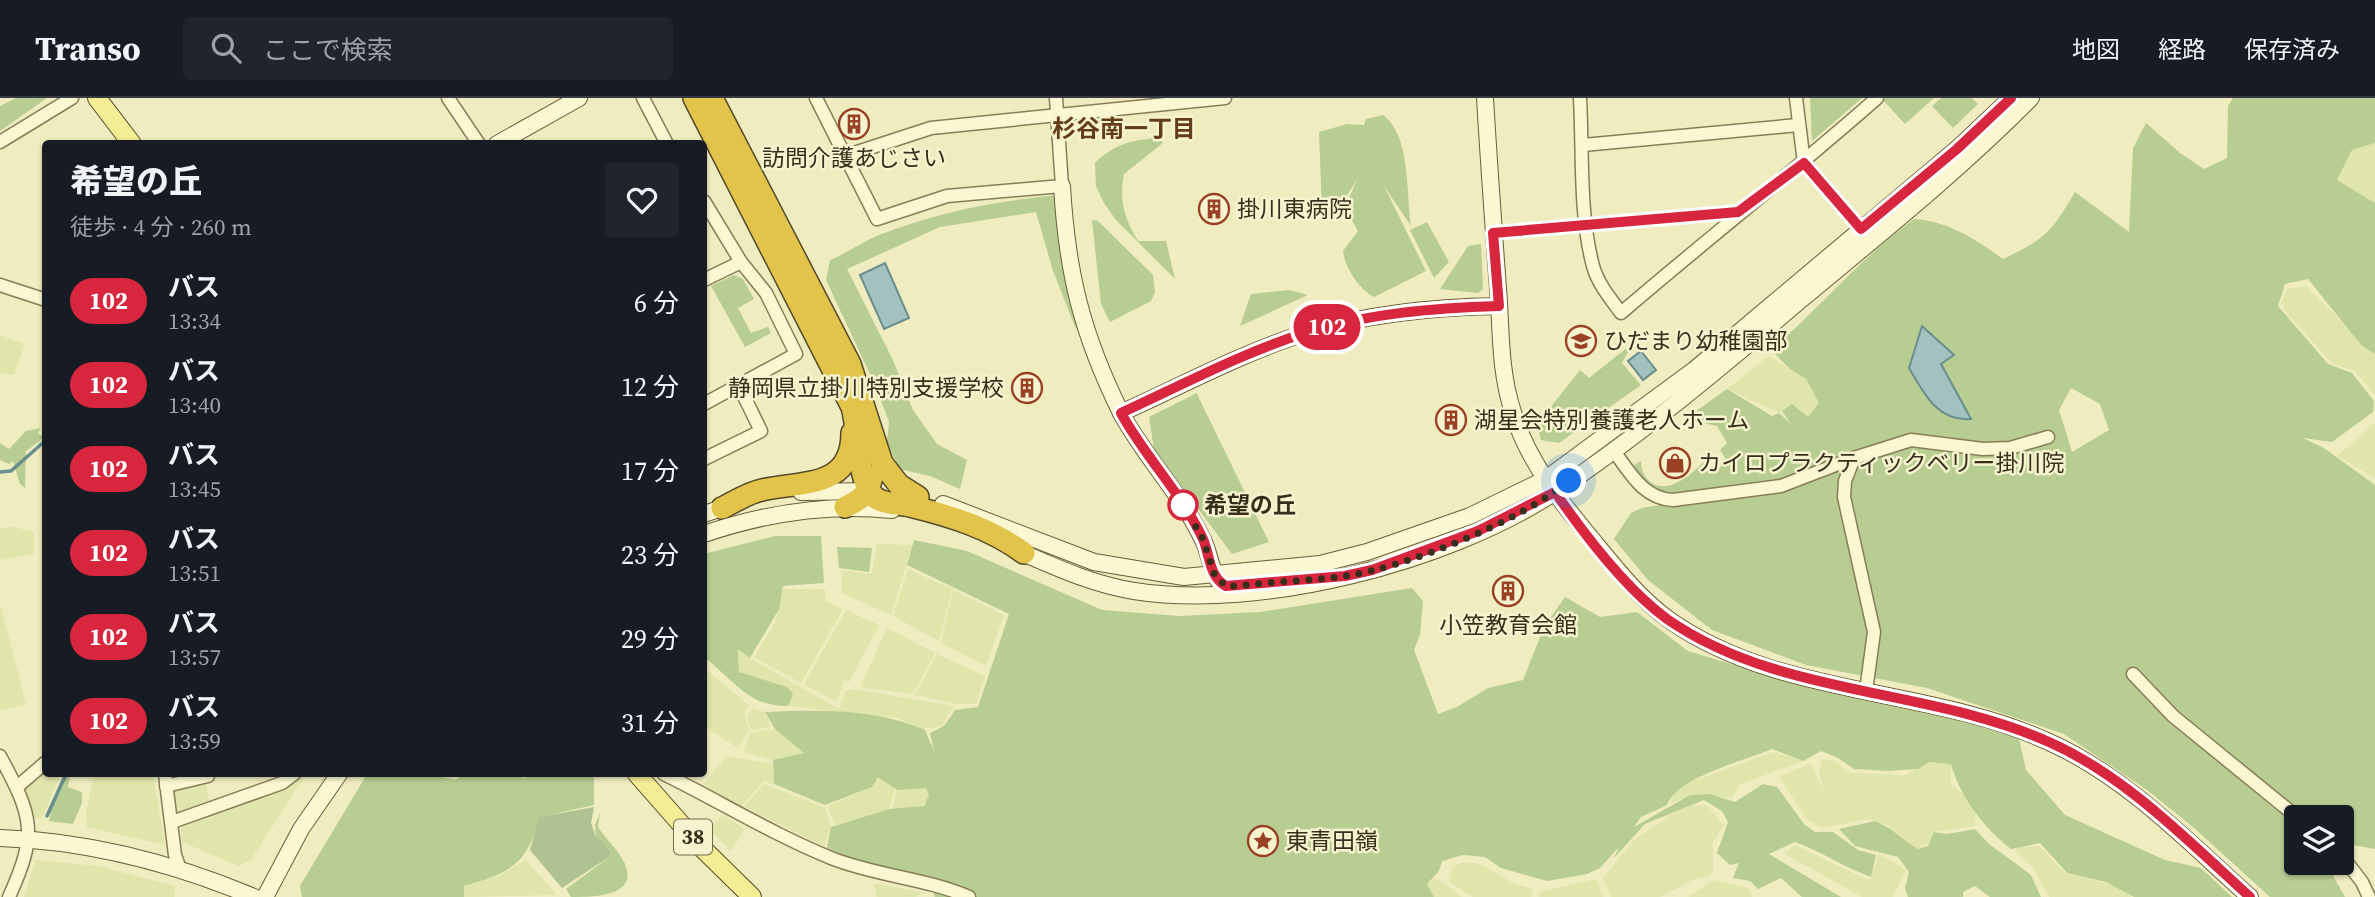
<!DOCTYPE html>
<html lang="ja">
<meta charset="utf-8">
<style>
:root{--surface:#171b24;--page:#20242c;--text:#f1f3f6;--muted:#9ea1a6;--line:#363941}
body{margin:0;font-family:"Source Serif 4","Noto Sans JP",serif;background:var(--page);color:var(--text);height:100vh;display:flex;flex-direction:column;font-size:26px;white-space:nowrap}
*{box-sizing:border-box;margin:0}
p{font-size:23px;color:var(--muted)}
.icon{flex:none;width:38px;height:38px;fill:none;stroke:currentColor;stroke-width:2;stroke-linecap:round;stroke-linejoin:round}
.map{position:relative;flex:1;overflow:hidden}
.drawer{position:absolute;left:42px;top:42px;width:665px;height:637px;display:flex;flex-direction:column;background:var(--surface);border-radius:7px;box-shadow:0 2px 5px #0004}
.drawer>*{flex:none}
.badge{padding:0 14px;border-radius:23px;font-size:24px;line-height:46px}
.controls{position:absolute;left:2284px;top:707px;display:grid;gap:14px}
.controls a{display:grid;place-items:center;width:70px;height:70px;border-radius:7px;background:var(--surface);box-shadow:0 2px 5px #0004;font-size:35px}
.you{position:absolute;width:35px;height:35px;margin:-18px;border:5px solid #fff;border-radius:50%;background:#1a73e8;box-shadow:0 0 0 10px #1a73e833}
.map>.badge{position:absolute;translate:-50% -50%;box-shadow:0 0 0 4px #fff}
.round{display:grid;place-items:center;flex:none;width:74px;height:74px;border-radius:7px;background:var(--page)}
.overview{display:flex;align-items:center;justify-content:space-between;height:119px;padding:0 28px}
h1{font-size:33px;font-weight:800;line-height:52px}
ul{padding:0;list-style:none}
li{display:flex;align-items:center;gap:21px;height:84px;padding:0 28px}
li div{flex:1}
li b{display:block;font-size:26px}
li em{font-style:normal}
li .badge{min-width:77px;font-weight:700;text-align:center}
header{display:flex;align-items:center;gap:42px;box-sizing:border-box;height:98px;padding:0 35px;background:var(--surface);border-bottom:2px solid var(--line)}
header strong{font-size:33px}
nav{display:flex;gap:38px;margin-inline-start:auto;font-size:24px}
.search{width:490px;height:63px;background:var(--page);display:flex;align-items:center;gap:18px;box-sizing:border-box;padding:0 24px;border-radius:7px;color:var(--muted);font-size:26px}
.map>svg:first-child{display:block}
.farmland{fill:#e0e5ac}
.green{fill:#b8cd92;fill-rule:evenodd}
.cemetery{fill:#b0c192}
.water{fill:#a2c1bf;stroke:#698e8e;stroke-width:2}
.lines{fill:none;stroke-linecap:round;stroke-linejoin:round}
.stream{stroke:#698e8e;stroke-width:3.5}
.street-casing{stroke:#887d57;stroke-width:15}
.secondary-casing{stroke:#6a5d3a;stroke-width:18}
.primary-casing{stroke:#55492b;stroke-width:20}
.highway-casing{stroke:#55492b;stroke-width:24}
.street{stroke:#faf7d2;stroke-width:12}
.secondary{stroke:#faf7d2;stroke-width:16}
.primary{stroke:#f4ed94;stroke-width:18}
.highway{stroke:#e2c44b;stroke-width:21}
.line-casing{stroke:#fff;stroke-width:16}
.line{stroke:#d7263d;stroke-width:10}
.walk{stroke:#372f1c;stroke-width:7;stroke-dasharray:0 12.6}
.stop-dot{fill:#fff;stroke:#d7263d;stroke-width:3.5}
.labels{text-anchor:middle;stroke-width:5;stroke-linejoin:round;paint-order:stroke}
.shield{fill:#f6f4ce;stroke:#706a51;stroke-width:2}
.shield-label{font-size:21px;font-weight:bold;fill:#372f1c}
.poi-label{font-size:23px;fill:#372f1c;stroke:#f6f4ce;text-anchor:start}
.stop-label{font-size:23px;font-weight:bold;fill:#372f1c;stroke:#f6f4ce;text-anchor:start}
.neighbourhood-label{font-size:24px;font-weight:bold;fill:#653c1a;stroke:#f6f4ce}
</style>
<header>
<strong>Transo</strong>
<div class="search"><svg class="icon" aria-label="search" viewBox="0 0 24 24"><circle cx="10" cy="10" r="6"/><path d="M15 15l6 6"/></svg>ここで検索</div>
<nav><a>地図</a><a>経路</a><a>保存済み</a></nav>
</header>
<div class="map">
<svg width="2375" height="799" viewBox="0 0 2375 799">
<rect width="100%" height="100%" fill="#efecbf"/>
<g class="farmland">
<path d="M2375 45V105L2337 82 2352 52Z"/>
<path d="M2306 188 2375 257V297L2355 273 2332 265 2287 216 2281 205 2287 191Z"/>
<path d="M0 237 25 246 14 277 0 275Z"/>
<path d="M1769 258 1806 281 1819 306 1807 319 1792 306 1779 315 1727 291Z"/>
<path d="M2375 325V380L2337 358Z"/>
<path d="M14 429 34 434V456L0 462V430Z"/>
<path d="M877 446 912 447 891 517 842 495V472L872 476Z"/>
<path d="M908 471 952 491 939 543 893 518Z"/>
<path d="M783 491H825L826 503 843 511 801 585 754 559 775 525 785 528 775 524Z"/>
<path d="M953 492 1004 517 986 568 941 545Z"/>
<path d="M0 505 26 607 0 612Z"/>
<path d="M846 512 879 527 849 584 844 583 837 604 804 586Z"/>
<path d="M887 530 935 555 913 596 860 589Z"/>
<path d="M738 550 750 560 839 611 846 592H860L954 608 942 628 923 631 897 620 788 608 793 596 739 574Z"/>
<path d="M937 556 985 578 976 606H958L915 597Z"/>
<path d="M704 570 749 607 744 614 749 632 738 650 704 628Z"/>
<path d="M753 610 765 614 771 629 751 632 747 620Z"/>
<path d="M775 631 804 655 773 662 743 654 750 635Z"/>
<path d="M1773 654 1803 663 1741 686 1731 700 1692 697 1672 705 1671 696 1691 684Z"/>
<path d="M726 658 773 666 774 686 764 683 741 708 702 688Z"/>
<path d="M1822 661 1833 662 1851 675 1905 677 1929 664 1951 666V686L1968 700 1976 716 1975 728 1934 734 1929 745 1917 751 1888 727 1868 721 1821 730 1807 721 1779 679 1811 665 1824 696 1819 673Z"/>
<path d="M45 668 46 676H61L42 720 32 721 25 695 27 685Z"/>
<path d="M94 676H153L165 747 87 729 86 715Z"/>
<path d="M304 679 251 762 239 768 182 744 181 726Z"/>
<path d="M878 679 895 689 889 711 835 727 828 708 872 689Z"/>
<path d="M206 684 210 711 175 720 170 692Z"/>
<path d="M764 686 825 710 831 729 824 748 744 709Z"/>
<path d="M909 688 926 690 929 697 926 704 921 708 892 711 897 692Z"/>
<path d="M1707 707 1724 728 1713 744V772L1709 778 1692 782 1660 799H1611L1603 780 1634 742 1672 716 1690 708Z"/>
<path d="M723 717 745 731 731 753 709 730Z"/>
<path d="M1795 747 1870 783 1879 756 1906 772 1893 799H1862L1785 756Z"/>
<path d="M2039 748 2065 775 2120 789 2132 799H2049L2034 771 2016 753V749Z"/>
<path d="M36 762 98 768 175 788 174 799H24Z"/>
<path d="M526 762 557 797 464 799V789L498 778Z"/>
<path d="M1463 764 1480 766 1515 786 1533 791 1531 799H1473L1449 784 1453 768Z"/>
<path d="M1434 781 1443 785 1462 799H1434L1427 786Z"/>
<path d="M1596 781 1603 799H1539L1540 794Z"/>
<path d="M1713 782 1749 790 1752 799H1688Z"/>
<path d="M874 785 926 795 915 799H877Z"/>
</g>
<g class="green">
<path d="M16 0H47L0 33V8Z"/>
<path d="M1810 0H1862L1812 43Z"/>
<path d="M1886 0H1934L1905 26 1883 2Z"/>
<path d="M1941 0H1972L1978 6 1953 30 1932 8Z"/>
<path d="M2233 0H2375V45L2352 52 2337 82 2375 105V256L2362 248 2308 181 2285 186 2278 208 2328 266 2352 275 2374 303 2373 314 2332 344 2303 340 2324 350 2375 387V751L2342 745V719H2296V737L2287 736 2296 742V765H2326L2345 799H2270L2193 729 2147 692 2064 636 1927 590 1806 567 1712 532 1648 482 1614 441 1631 415 1642 410 1723 396 1652 397 1631 369 1641 363C1641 383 1658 394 1676 385 1686 381 1696 371 1704 364L1715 374 1727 363 1720 352 1727 345 1717 328 1685 321 1727 291 1772 318 1779 315 1791 326 1782 313 1792 306 1808 319 1819 305 1806 281 1790 271 1771 252C1820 210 1861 159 1914 121 1948 123 1975 141 2003 161 2045 141 2051 135 2075 94L2129 134 2133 50 2146 25 2180 55 2204 71 2227 60 2228 8ZM2071 290 2100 306 2109 332 2072 354 2059 312Z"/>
<path d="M1383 17C1411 37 1406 96 1411 128L1384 88 1426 173 1374 199C1359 191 1345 170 1343 153L1358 133 1345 110 1357 81 1333 120 1322 113 1319 34 1347 26 1364 27 1366 21Z"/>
<path d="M1158 40 1163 45 1124 76C1119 103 1124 119 1138 143H1166L1175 181 1116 122 1104 105 1096 88 1095 65C1114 46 1132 42 1158 40Z"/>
<path d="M1058 97 1081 229 1076 231 1053 173 1036 114 940 129 847 171 892 260 913 312 937 346 967 362 960 391 930 378 899 371 887 344 889 324 875 287 826 182 830 162C847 155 862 144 879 137 938 114 995 103 1058 97Z"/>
<path d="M1092 122 1098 123 1153 177 1155 194 1151 203 1110 224 1101 206Z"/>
<path d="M1427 124 1449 164 1434 180 1410 132Z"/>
<path d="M1481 146 1483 191 1478 195 1440 191 1468 148Z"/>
<path d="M734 177 743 181 754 201 738 210 751 235 768 229 771 235 745 249 711 188Z"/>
<path d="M1289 192 1308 197 1240 228 1251 196Z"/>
<path d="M1633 245 1622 265 1641 287 1559 345 1541 342 1534 318 1546 315 1580 272 1589 280Z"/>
<path d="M1197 295V296L1269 444 1232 456 1154 352 1149 319Z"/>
<path d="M40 330 38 336 45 339 26 353 25 390 20 386 13 363 9 366 0 362V345L9 351 26 333Z"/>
<path d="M775 438H821L824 485 783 488 779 511 750 560 738 551 739 574 787 589 793 596 788 608C748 609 733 581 704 559V456Z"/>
<path d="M914 442 967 453 1102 512 1179 518 1260 514 1412 490 1423 503 1420 537 1414 552 1438 616 1457 609 1488 590 1523 582 1544 529 1565 499 1600 519 1637 514 1688 553 1764 576 1970 625 2019 641 2026 672 2065 717 2165 762 2201 770 2232 799H2134L2106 784 2067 775 2040 745 2011 751C1984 730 1960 699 1951 666L1929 664 1918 671 1888 673 1854 671 1838 660 1821 653 1803 663 1772 651C1744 663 1677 679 1667 707L1641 719 1634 729 1690 697 1709 696 1735 704 1763 686 1777 689 1804 726 1815 734H1833L1858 752 1876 757 1871 779C1844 769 1822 754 1795 744L1769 756 1841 799H1802L1781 780 1758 791 1750 783 1733 780 1739 765 1730 767 1717 755 1728 724 1722 713 1704 702 1645 726 1614 760 1619 749 1600 770 1587 776 1547 783 1501 770 1485 759 1463 757 1442 763 1439 773 1427 786 1434 799H935L933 794 939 786 882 773 827 750 831 729 889 711 924 708 929 697 926 690 897 692 878 679 872 689 825 707 774 686 773 662 804 655 775 631 765 614C821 612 872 610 925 632L934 653 930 635 944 628 955 612 978 609 1009 516 907 467Z"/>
<path d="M837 449 872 450 869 474 839 470Z"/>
<path d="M367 676H428L456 682 461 678 460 676H526L522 681 536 676H594V707L540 719C526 768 511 774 464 788V799H302L300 788Z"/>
<path d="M67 677H70L68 689 82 694V705L73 726 49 723 53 706Z"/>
<path d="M600 715 598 729C606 742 619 752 625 766 639 799 592 799 571 799L566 791 612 757 604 744 596 739 595 727Z"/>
<path d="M1875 723 1889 730 1917 751 1928 748 1934 734 1947 736 1975 731 1989 746 2031 777 2041 799H1990L1975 788 1963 794V799H1908L1905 790 1909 774 1898 759 1855 748 1839 731Z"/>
</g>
<path class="cemetery" d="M594 709 591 725 596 739 604 744 612 757 562 790 530 752 539 719Z"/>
<g class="water">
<path d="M885 165 909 220 884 231 860 177Z"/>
<path d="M1922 228 1954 257 1941 266 1971 321C1937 324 1924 295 1909 270Z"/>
<path d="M1641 253 1656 272 1643 282 1628 263Z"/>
</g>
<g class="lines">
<g class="stream">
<path d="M0 374 11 373 46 342"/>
<path d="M47 718 66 676"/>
</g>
<g class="street-casing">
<g id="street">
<path d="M448 0 479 46"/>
<path d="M643 0 667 46"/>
<path d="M816 0 877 121 947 98 1062 88 1056 0"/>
<path d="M1580 0C1583 55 1579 115 1593 168 1598 186 1610 200 1621 215 1706 142 1793 74 1877 0"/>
<path d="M1796 0 1804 65 1861 131"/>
<path d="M0 44 72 0"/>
<path d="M1583 47 1798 27"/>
<path d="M845 58 931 30 1225 0"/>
<path d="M704 103 741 164 766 195 796 256 704 306"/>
<path d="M1493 135 1738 114"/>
<path d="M704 182 741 164"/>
<path d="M0 187 46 202"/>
<path d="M1614 353C1630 375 1644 401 1673 402L1781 388 1854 360"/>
<path d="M704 361 761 333 739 288"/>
<path d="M2133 576 2173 618 2297 719"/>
<path d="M1866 593 1874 534 1844 399 1845 383 1854 360 1911 342 1983 351 2010 350 2048 339"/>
<path d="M0 658C33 719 38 735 9 799"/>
<path d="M165 676 175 757 180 771"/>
<path d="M664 676C719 703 774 737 831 760 876 778 925 780 969 799"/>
<path d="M166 688 208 678"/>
<path d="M17 689 46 664"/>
<path d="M172 724 282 685 294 676"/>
<path d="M2342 758 2362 784 2369 799"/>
</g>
</g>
<g class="secondary-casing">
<g id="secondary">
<path d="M1485 0C1489 68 1494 136 1499 204 1501 242 1501 278 1513 314 1527 362 1560 403 1591 440 1614 468 1638 499 1668 521 1778 600 1928 588 2049 644 2127 679 2187 743 2250 799"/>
<path d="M497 46 579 0"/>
<path d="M1062 88C1067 175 1082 236 1121 315"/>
<path d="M801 394 873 393"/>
<path d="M943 406 1094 464 1184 479 1320 466 1367 454 1470 418 1546 381 1694 272 1957 51 2011 0"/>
<path d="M704 416 731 407"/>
<path d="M704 436C766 415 827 405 892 412"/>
<path d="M1016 452C1055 469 1092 486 1134 493 1260 513 1449 464 1555 394 1643 335 1723 268 1803 200 1881 135 1960 72 2031 0"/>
<path d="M1220 485C1210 473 1210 454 1202 440 1180 395 1145 359 1121 315 1183 287 1244 254 1308 234 1371 215 1434 209 1499 208"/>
<path d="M0 740C88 743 173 765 254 799"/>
<path d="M265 799 301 731 339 676"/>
</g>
</g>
<g class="primary-casing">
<g id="primary">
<path d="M97 0 132 46"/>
<path d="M637 676 702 750 752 799"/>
</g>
</g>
<g class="highway-casing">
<g id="highway">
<path d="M694 0 852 309C859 335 857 373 870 394 878 407 897 405 910 408 951 418 990 430 1024 455"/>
<path d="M712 0 850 266 882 365 899 387 918 399"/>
<path d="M845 409C861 402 868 396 872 379"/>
<path d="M722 410C734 404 748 395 762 392 802 383 852 391 852 335"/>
</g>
</g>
<use href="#street" class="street"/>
<use href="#secondary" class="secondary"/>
<use href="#primary" class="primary"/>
<use href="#highway" class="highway"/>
</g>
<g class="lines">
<g class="line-casing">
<path id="line" d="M2011 0 1957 51 1861 131 1804 65 1738 114 1493 135 1499 208C1434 210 1371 215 1308 234 1244 254 1182 287 1121 315 1145 359 1182 396 1203 441 1210 457 1209 479 1226 488L1345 478 1372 472 1478 433 1555 394C1584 436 1626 491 1667 521 1779 599 1927 589 2049 644 2126 678 2188 743 2250 799"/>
</g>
<use href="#line" class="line"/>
<path class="walk" d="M1183 407 1203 441 1215 478 1226 488H1239C1274 483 1310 483 1345 478 1408 469 1520 423 1569 383"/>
</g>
<defs>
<g id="building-ring" transform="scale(1.575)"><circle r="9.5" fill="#f6f4ce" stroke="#994025" stroke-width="1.5"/><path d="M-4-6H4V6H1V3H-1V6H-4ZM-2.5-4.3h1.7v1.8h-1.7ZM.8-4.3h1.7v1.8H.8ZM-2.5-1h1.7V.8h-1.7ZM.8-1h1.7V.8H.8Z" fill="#994025"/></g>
<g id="school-ring" transform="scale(1.575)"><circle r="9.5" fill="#f6f4ce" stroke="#994025" stroke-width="1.5"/><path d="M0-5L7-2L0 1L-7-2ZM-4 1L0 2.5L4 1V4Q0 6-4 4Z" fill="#994025"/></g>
<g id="shop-ring" transform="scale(1.575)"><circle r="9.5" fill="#f6f4ce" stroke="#994025" stroke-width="1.5"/><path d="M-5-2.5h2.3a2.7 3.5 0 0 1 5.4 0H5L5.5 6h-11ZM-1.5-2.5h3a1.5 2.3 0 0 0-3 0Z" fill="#994025"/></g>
<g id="sight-ring" transform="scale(1.575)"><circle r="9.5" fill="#f6f4ce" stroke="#994025" stroke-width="1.5"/><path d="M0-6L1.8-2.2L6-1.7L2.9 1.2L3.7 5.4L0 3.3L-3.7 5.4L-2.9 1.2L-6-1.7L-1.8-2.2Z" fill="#994025"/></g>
</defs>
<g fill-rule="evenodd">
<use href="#building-ring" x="854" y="26"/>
<use href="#building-ring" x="1214" y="111"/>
<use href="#school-ring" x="1581" y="243"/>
<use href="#building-ring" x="1027" y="290"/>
<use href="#building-ring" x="1451" y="322"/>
<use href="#shop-ring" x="1675" y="365"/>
<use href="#building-ring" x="1508" y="493"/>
<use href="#sight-ring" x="1263" y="743"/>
</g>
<circle class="stop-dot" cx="1183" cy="407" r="14"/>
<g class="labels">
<rect class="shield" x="674" y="721.5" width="38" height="35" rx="5"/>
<g class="shield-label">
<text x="693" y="746">38</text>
</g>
<g class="poi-label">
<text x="854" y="68" text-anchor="middle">訪問介護あじさい</text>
<text x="1237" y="119">掛川東病院</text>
<text x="1604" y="251">ひだまり幼稚園部</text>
<text x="1004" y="298" text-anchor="end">静岡県立掛川特別支援学校</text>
<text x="1474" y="330">湖星会特別養護老人ホーム</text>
<text x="1698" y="373">カイロプラクティックベリー掛川院</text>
<text x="1508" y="535" text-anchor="middle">小笠教育会館</text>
<text x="1286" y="751">東青田嶺</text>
</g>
<g class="stop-label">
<text x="1204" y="415">希望の丘</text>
</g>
<g class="neighbourhood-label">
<text x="1124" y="39">杉谷南一丁目</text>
</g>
</g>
</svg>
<div class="controls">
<a><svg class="icon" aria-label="layers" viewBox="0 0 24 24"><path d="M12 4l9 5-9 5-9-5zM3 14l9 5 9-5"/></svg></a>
</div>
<div class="you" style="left:1569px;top:383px"></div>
<b class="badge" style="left:1327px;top:229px;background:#d7263d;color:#fff">102</b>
<section class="drawer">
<div class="overview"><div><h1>希望の丘</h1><p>徒歩 · 4 分 · 260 m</p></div><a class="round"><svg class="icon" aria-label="heart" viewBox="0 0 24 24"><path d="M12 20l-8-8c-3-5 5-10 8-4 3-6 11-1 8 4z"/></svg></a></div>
<ul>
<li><span class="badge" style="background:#d7263d;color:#fff">102</span><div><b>バス</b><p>13:34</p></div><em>6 分</em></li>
<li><span class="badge" style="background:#d7263d;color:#fff">102</span><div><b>バス</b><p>13:40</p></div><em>12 分</em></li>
<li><span class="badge" style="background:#d7263d;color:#fff">102</span><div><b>バス</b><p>13:45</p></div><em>17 分</em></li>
<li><span class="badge" style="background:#d7263d;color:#fff">102</span><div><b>バス</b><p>13:51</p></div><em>23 分</em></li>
<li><span class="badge" style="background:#d7263d;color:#fff">102</span><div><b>バス</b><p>13:57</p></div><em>29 分</em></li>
<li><span class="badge" style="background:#d7263d;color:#fff">102</span><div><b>バス</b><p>13:59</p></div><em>31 分</em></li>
</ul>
</section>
</div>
